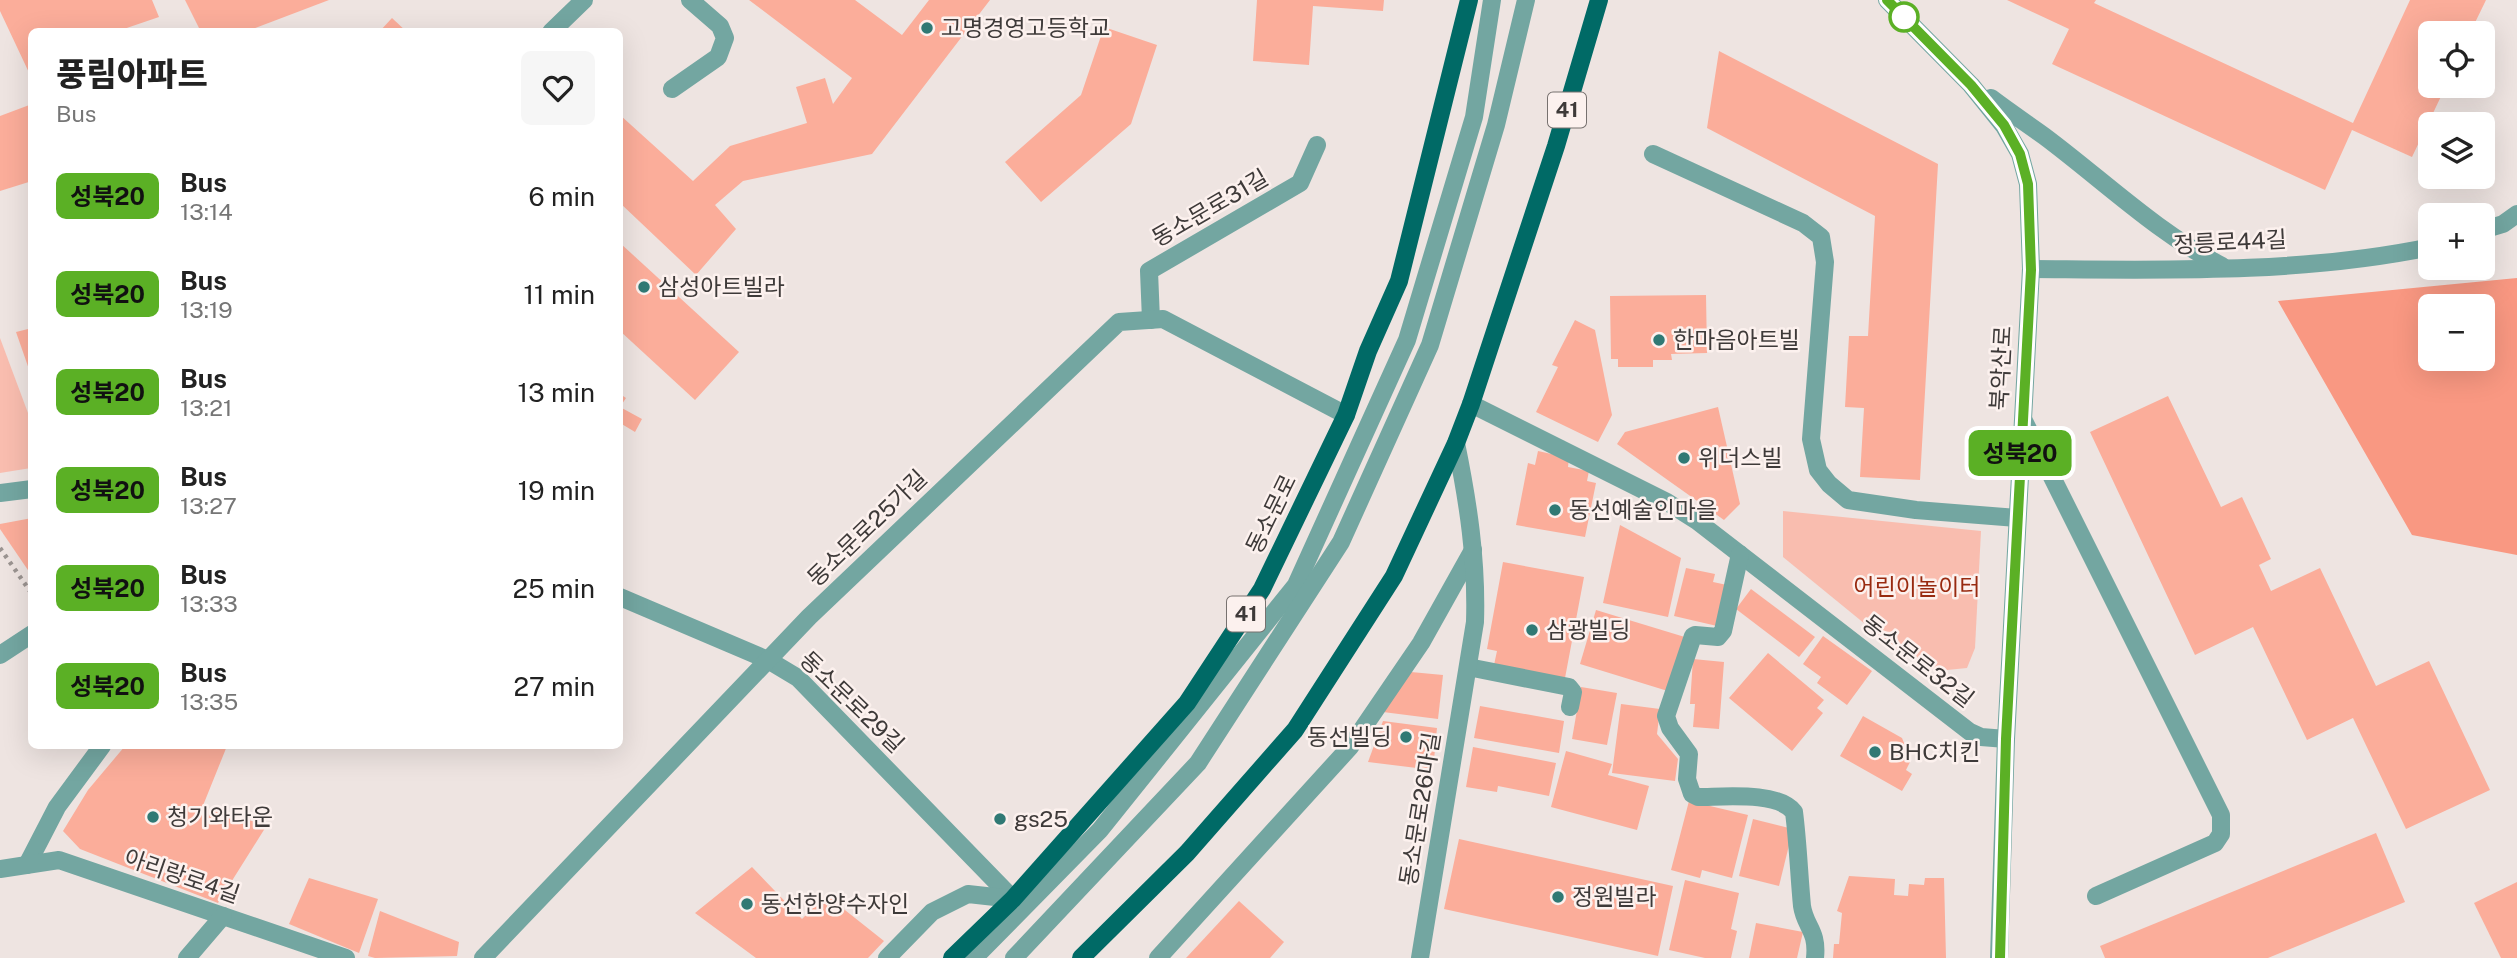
<!DOCTYPE html>
<meta charset="utf-8">
<style>
:root{--surface:#fff;--page:#f6f6f6;--text:#222;--muted:#767676}
body{margin:0;font-family:"Public Sans","Noto Sans KR",sans-serif;background:var(--page);color:var(--text);height:100vh;display:flex;flex-direction:column;font-size:26px;white-space:nowrap}
*{box-sizing:border-box;margin:0}
p{font-size:23px;color:var(--muted)}
.icon{flex:none;width:38px;height:38px;fill:none;stroke:currentColor;stroke-width:2;stroke-linecap:round;stroke-linejoin:round}
.map{position:relative;flex:1;overflow:hidden}
.side{position:absolute;left:28px;top:28px;width:595px;height:721px;display:flex;flex-direction:column;background:var(--surface);border-radius:10px;box-shadow:0 7px 28px #0002}
.side>*{flex:none}
.badge{padding:0 14px;border-radius:10px;font-size:24px;line-height:46px}
.tools{position:absolute;left:2418px;top:21px;display:grid;gap:14px}
.tools a{display:grid;place-items:center;width:77px;height:77px;border-radius:10px;background:var(--surface);box-shadow:0 7px 28px #0002;font-size:35px}
.map>.badge{position:absolute;translate:-50% -50%;box-shadow:0 0 0 4px #fff}
.round{display:grid;place-items:center;flex:none;width:74px;height:74px;border-radius:10px;background:var(--page)}
.overview{display:flex;align-items:center;justify-content:space-between;height:119px;padding:0 28px}
h1{font-size:33px;font-weight:800;line-height:52px}
ul{padding:0;list-style:none}
li{display:flex;align-items:center;gap:21px;height:98px;padding:0 28px}
li div{flex:1}
li b{display:block;font-size:26px}
li em{font-style:normal}
li .badge{min-width:77px;font-weight:700;text-align:center}
.map>svg:first-child{display:block}
.green{fill:#f9bdaf}
.forest{fill:#f99882;fill-rule:evenodd}
.building{fill:#fbad9a}
.lines{fill:none;stroke-linecap:round;stroke-linejoin:round}
.path{stroke:#9b9491;stroke-width:4.5;stroke-dasharray:3.5 5;stroke-linecap:butt}
.minor{stroke:#73a6a1;stroke-width:18}
.major{stroke:#006a66;stroke-width:18}
.line-casing{stroke:#fff;stroke-width:16}
.line{stroke:#5bb025;stroke-width:10}
.stop-dot{fill:#fff;stroke:#5bb025;stroke-width:3.5}
.poi-dot{fill:#307974;stroke:#fcf1ee;stroke-width:2.5}
.labels{text-anchor:middle;stroke-width:5;stroke-linejoin:round;paint-order:stroke}
.shield{fill:#fcf1ee;stroke:#77716f;stroke-width:2}
.shield-label{font-size:21px;font-weight:bold;fill:#3e3a39}
.poi-label{font-size:23px;fill:#3e3a39;stroke:#fcf1ee;text-anchor:start}
.street-label{font-size:23px;fill:#3e3a39;stroke:#fcf1ee}
.park-label{font-size:23px;fill:#982a10;stroke:#fcf1ee}
</style>
<div class="map">
<svg width="2517" height="958" viewBox="0 0 2517 958">
<rect width="100%" height="100%" fill="#eee4e1"/>
<g class="green">
<path d="M0 338 31 421V468L0 473Z"/>
<path d="M1783 511 1981 531 1975 648 1967 668 1937 671 1903 655 1783 557Z"/>
</g>
<path class="forest" d="M2517 278V555L2412 535 2278 301ZM2431 306H2483V359H2431Z"/>
<g class="building">
<path d="M0 0H152L159 17 115 32H32V79L0 11Z"/>
<path d="M185 0H329L245 32H201Z"/>
<path d="M749 0H855L902 35 929 0H990L872 154 743 181 715 205 736 229 696 275 620 203V115L693 181 730 146 807 123 796 87 825 78 833 104 852 78Z"/>
<path d="M1257 0H1384L1383 11 1313 6 1309 65 1253 61Z"/>
<path d="M2007 0H2096L2094 3 2353 123 2410 0H2486L2470 33H2431V86H2446L2412 157 2352 130 2325 190 2052 64 2069 29Z"/>
<path d="M392 18 407 32H379Z"/>
<path d="M1104 27 1157 45 1131 124 1041 202 1005 162 1081 95Z"/>
<path d="M1719 51 1938 164 1920 480 1860 477 1864 408 1845 407 1849 336H1868L1875 216 1707 128Z"/>
<path d="M32 104V181L0 191V116Z"/>
<path d="M620 243 739 352 695 400 620 331Z"/>
<path d="M1706 295 1707 353 1671 354 1672 360H1653V367H1618V359H1611L1610 296Z"/>
<path d="M1575 320 1595 330 1612 415 1598 442 1536 412 1558 367 1552 365Z"/>
<path d="M32 328V375H31L16 332Z"/>
<path d="M620 394 626 398 620 407 642 419 635 432 620 423Z"/>
<path d="M2168 396 2221 507 2242 497 2271 559 2259 565 2271 591 2320 568 2376 686 2429 661 2490 790 2406 829 2353 718 2307 740 2253 627 2195 655 2090 432Z"/>
<path d="M1718 407 1740 504 1724 520 1617 444 1625 432Z"/>
<path d="M1538 451 1569 458 1568 467 1589 471 1587 481 1596 483 1585 537 1516 525 1528 463 1535 465Z"/>
<path d="M32 518V576L0 529V524Z"/>
<path d="M1620 525 1681 558 1668 617 1603 603Z"/>
<path d="M1503 562 1584 577 1565 678 1494 665 1497 651 1487 649Z"/>
<path d="M1686 568 1715 574 1713 582 1727 585 1717 626 1674 616Z"/>
<path d="M1751 589 1815 637 1799 657 1736 609Z"/>
<path d="M1596 610 1688 638 1671 692 1580 664Z"/>
<path d="M1823 636 1872 671 1847 705 1817 683 1821 677 1803 664Z"/>
<path d="M1768 653 1824 700 1817 708 1823 713 1792 751 1729 698Z"/>
<path d="M1693 659 1724 662 1719 729 1693 727 1695 704H1690Z"/>
<path d="M1411 672 1443 675 1438 719 1383 712Z"/>
<path d="M1581 687 1617 693 1607 745 1572 739Z"/>
<path d="M1621 704 1660 709 1657 734 1678 759 1675 781 1612 773Z"/>
<path d="M1480 706 1564 721 1559 753 1474 738Z"/>
<path d="M1863 716 1902 738 1911 760 1906 770 1912 774 1902 791 1840 756Z"/>
<path d="M1383 721 1437 728 1433 770 1368 762Z"/>
<path d="M125 746H227L202 808 267 825 218 903 80 849 63 831 88 790Z"/>
<path d="M1473 747 1556 763 1549 796 1498 786 1497 792 1466 787Z"/>
<path d="M1566 751 1612 764 1608 775 1649 786 1637 830 1551 807Z"/>
<path d="M1689 801 1748 815 1732 878 1702 870 1700 878 1671 870Z"/>
<path d="M1753 819 1793 829 1779 886 1739 876Z"/>
<path d="M2376 833 2405 902 2268 958H2105L2100 946Z"/>
<path d="M1459 839 1673 886 1658 956 1444 909Z"/>
<path d="M752 867 802 919 826 895 884 941 868 958H756L695 913Z"/>
<path d="M1849 876 1895 879 1894 895 1908 896 1909 884 1924 885 1925 878H1944L1946 958H1833L1834 944H1839L1842 913 1837 911Z"/>
<path d="M309 878 378 899 359 953 289 924Z"/>
<path d="M1685 880 1739 893 1731 929 1737 931 1731 958H1705L1669 950Z"/>
<path d="M2517 882V958H2501L2474 903Z"/>
<path d="M1239 901 1284 942 1270 958H1186Z"/>
<path d="M380 911 459 942 457 956 375 958 368 956Z"/>
<path d="M1756 923 1803 932 1797 958H1749Z"/>
</g>
<g class="lines">
<path class="path" d="M0 548 32 594"/>
<g class="minor">
<path d="M1887 0 1971 85 2004 126 2020 154 2028 184 2031 269 2006 739 1999 958"/>
<path d="M551 32 584 0"/>
<path d="M672 89 718 57 725 38 720 26 690 0"/>
<path d="M1991 98C2008 111 2026 123 2044 136 2103 180 2156 232 2222 266"/>
<path d="M1653 154 1803 223 1821 237 1825 262 1811 439 1818 470 1829 484 1848 500 1916 510 2017 518"/>
<path d="M2483 230 2503 224 2517 214"/>
<path d="M2031 269C2164 270 2300 274 2431 247"/>
<path d="M1151 320 1149 271 1300 183 1317 145"/>
<path d="M1471 404 1667 502 1697 521 1970 732 1981 737 2006 739"/>
<path d="M2024 421 2221 815V834L2215 843 2096 896"/>
<path d="M0 493 32 489"/>
<path d="M1740 554 1723 631 1718 637 1695 635 1693 636 1666 716 1670 728 1689 754 1687 779 1692 794 1698 797C1723 797 1778 791 1794 812 1798 843 1799 875 1802 906 1805 927 1818 930 1815 958"/>
<path d="M620 597 768 660 798 678 1013 899"/>
<path d="M0 655 32 634"/>
<path d="M1468 667 1569 687 1573 692 1570 707"/>
<path d="M27 865 57 807 102 746"/>
<path d="M0 869 59 860 346 958"/>
<path d="M187 958 223 916"/>
<path d="M483 958 809 617 1119 322 1163 319 1346 415"/>
<path d="M887 958 932 912 968 894 1013 899"/>
<path d="M974 958 1100 830 1296 585 1407 340 1474 117 1492 0"/>
<path d="M1014 958 1198 763 1341 542 1430 345 1496 125 1526 0"/>
<path d="M1158 958 1350 747 1421 643 1473 550"/>
<path d="M1420 958 1475 622C1477 560 1468 502 1456 443"/>
</g>
<g class="major">
<path d="M952 958 1013 899 1187 703 1262 589 1346 415 1368 351 1399 281 1469 0"/>
<path d="M1081 958 1187 853 1295 730 1394 576 1456 443 1471 404 1556 146 1599 0"/>
</g>
</g>
<g class="lines">
<g class="line-casing">
<path id="line" d="M1887 0 1971 85 2004 125 2020 154 2028 184 2031 270 2006 739 2000 958"/>
</g>
<use href="#line" class="line"/>
</g>
<circle class="stop-dot" cx="1904" cy="17" r="14"/>
<g class="poi-dot">
<circle cx="927" cy="28" r="7"/>
<circle cx="644" cy="287" r="7"/>
<circle cx="1659" cy="340" r="7"/>
<circle cx="1684" cy="458" r="7"/>
<circle cx="1555" cy="510" r="7"/>
<circle cx="1532" cy="630" r="7"/>
<circle cx="1406" cy="737" r="7"/>
<circle cx="1875" cy="752" r="7"/>
<circle cx="153" cy="817" r="7"/>
<circle cx="1000" cy="819" r="7"/>
<circle cx="1558" cy="897" r="7"/>
<circle cx="747" cy="904" r="7"/>
</g>
<g class="labels">
<g class="shield">
<rect x="1548" y="92.5" width="38" height="35" rx="5"/>
<rect x="1227" y="596.5" width="38" height="35" rx="5"/>
</g>
<g class="shield-label">
<text x="1567" y="117">41</text>
<text x="1246" y="621">41</text>
</g>
<g class="poi-label">
<text x="941" y="36">고명경영고등학교</text>
<text x="658" y="295">삼성아트빌라</text>
<text x="1673" y="348">한마음아트빌</text>
<text x="1698" y="466">위더스빌</text>
<text x="1569" y="518">동선예술인마을</text>
<text x="1546" y="638">삼광빌딩</text>
<text x="1392" y="745" text-anchor="end">동선빌딩</text>
<text x="1889" y="760">BHC치킨</text>
<text x="167" y="825">청기와타운</text>
<text x="1014" y="827">gs25</text>
<text x="1572" y="905">정원빌라</text>
<text x="761" y="912">동선한양수자인</text>
</g>
<g class="street-label">
<text transform="translate(1210 208) rotate(-30)" y="8">동소문로31길</text>
<text transform="translate(2230 242) rotate(-3)" y="8">정릉로44길</text>
<text transform="translate(2001 368) rotate(-87)" y="8">북악산로</text>
<text transform="translate(1271 514) rotate(-64)" y="8">동소문로</text>
<text transform="translate(867 528) rotate(-44)" y="8">동소문로25가길</text>
<text transform="translate(1918 661) rotate(38)" y="8">동소문로32길</text>
<text transform="translate(852 702) rotate(44)" y="8">동소문로29길</text>
<text transform="translate(1420 809) rotate(-81)" y="8">동소문로26마길</text>
<text transform="translate(182 876) rotate(19)" y="8">아리랑로4길</text>
</g>
<g class="park-label">
<text x="1917" y="595">어린이놀이터</text>
</g>
</g>
</svg>
<div class="tools">
<a><svg class="icon" aria-label="locate" viewBox="0 0 24 24"><circle cx="12" cy="12" r="6"/><path d="M12 2v4M12 18v4M2 12h4M18 12h4"/></svg></a>
<a><svg class="icon" aria-label="layers" viewBox="0 0 24 24"><path d="M12 4l9 5-9 5-9-5zM3 14l9 5 9-5"/></svg></a>
<a>+</a>
<a>−</a>
</div>
<b class="badge" style="left:2020px;top:453px;background:#5bb025;color:#111">성북20</b>
<section class="side">
<div class="overview"><div><h1>풍림아파트</h1><p>Bus</p></div><a class="round"><svg class="icon" aria-label="heart" viewBox="0 0 24 24"><path d="M12 20l-8-8c-3-5 5-10 8-4 3-6 11-1 8 4z"/></svg></a></div>
<ul>
<li><span class="badge" style="background:#5bb025;color:#111">성북20</span><div><b>Bus</b><p>13:14</p></div><em>6 min</em></li>
<li><span class="badge" style="background:#5bb025;color:#111">성북20</span><div><b>Bus</b><p>13:19</p></div><em>11 min</em></li>
<li><span class="badge" style="background:#5bb025;color:#111">성북20</span><div><b>Bus</b><p>13:21</p></div><em>13 min</em></li>
<li><span class="badge" style="background:#5bb025;color:#111">성북20</span><div><b>Bus</b><p>13:27</p></div><em>19 min</em></li>
<li><span class="badge" style="background:#5bb025;color:#111">성북20</span><div><b>Bus</b><p>13:33</p></div><em>25 min</em></li>
<li><span class="badge" style="background:#5bb025;color:#111">성북20</span><div><b>Bus</b><p>13:35</p></div><em>27 min</em></li>
</ul>
</section>
</div>
